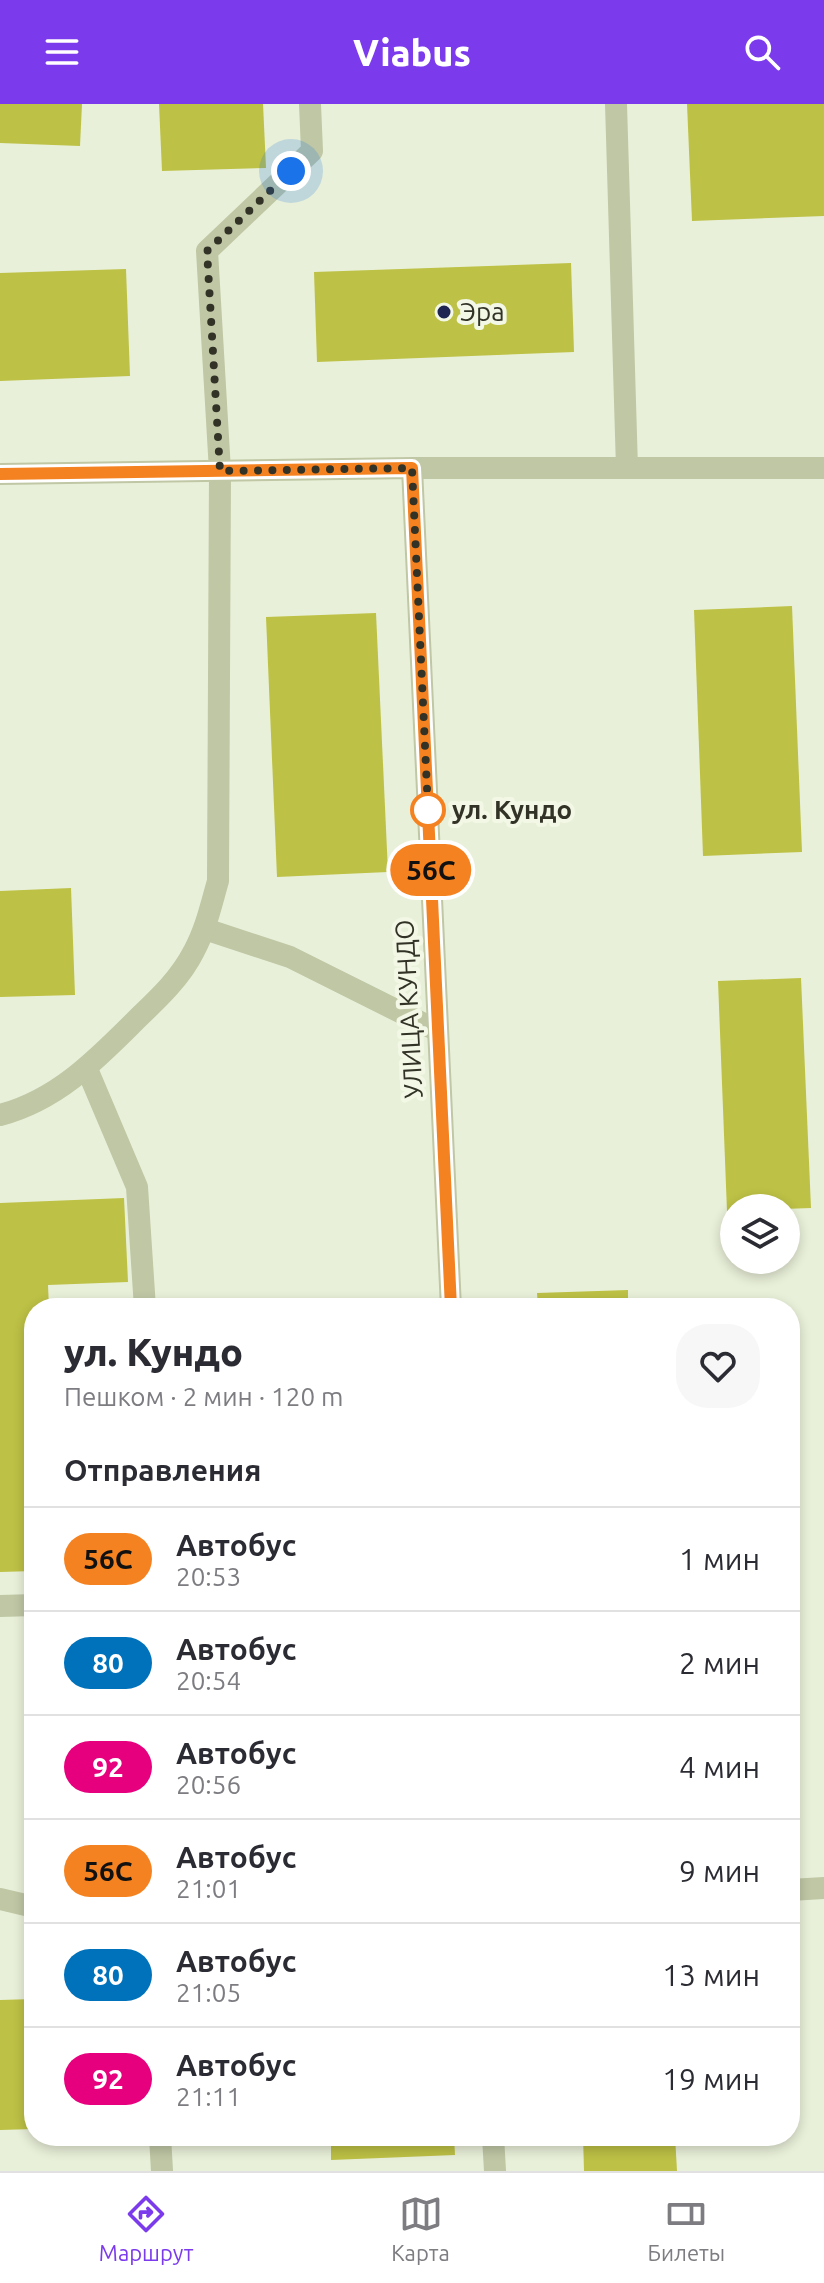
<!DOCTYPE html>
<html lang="ru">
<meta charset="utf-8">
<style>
:root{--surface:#fff;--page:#f7f7f7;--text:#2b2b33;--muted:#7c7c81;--line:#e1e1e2;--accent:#7c3aed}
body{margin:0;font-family:Ubuntu,sans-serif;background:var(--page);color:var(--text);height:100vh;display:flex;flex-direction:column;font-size:30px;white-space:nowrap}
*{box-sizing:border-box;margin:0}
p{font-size:26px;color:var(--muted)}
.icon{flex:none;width:44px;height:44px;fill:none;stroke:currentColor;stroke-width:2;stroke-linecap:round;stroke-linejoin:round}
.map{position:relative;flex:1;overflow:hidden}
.details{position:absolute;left:24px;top:1194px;width:776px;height:848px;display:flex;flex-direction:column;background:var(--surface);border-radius:32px;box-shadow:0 4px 12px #0003}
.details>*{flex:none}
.badge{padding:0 16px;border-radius:26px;font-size:28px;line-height:52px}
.fabs{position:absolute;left:720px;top:1090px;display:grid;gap:16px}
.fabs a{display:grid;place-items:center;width:80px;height:80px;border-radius:50%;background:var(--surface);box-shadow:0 4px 12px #0003;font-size:40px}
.you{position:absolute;width:40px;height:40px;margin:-20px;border:6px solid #fff;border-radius:50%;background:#1a73e8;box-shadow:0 0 0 12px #1a73e833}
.map>.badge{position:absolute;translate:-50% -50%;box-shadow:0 0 0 4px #fff}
h2{padding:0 40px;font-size:30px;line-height:72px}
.round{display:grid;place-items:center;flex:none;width:84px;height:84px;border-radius:32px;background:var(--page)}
.headline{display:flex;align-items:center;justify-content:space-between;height:136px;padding:0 40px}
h1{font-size:38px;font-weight:800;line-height:60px}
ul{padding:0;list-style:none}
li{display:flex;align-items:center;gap:24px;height:104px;padding:0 40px;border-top:2px solid var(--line)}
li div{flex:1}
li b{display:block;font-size:30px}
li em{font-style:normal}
li .badge{min-width:88px;font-weight:700;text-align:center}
header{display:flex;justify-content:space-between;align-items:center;height:104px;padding:0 40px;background:var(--accent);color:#fff;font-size:36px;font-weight:800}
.tab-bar{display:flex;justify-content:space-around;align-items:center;height:112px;border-top:2px solid var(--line);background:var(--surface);font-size:22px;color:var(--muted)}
.tab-bar a{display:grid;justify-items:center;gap:4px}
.tab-bar .active{color:var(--accent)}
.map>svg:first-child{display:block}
.building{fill:#bdc145}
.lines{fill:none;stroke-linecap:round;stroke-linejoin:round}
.service{stroke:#bfc7a5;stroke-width:22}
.minor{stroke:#bfc7a5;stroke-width:22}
.tertiary{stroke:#bfc7a5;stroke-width:22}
.line-casing{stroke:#fff;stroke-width:18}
.line{stroke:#f58220;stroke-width:12}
.walk{stroke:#323326;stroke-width:8;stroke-dasharray:0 14.4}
.poi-dot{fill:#1e2553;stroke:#f2f8e5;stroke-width:3}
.stop-dot{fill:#fff;stroke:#f58220;stroke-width:4}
.labels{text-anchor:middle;stroke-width:8;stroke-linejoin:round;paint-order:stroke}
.poi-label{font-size:26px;fill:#323326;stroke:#f2f8e5;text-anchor:start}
.stop-label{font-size:26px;font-weight:bold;fill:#323326;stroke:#f2f8e5;text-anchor:start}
.street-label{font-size:26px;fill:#323326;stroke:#f2f8e5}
</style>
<header><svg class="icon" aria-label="menu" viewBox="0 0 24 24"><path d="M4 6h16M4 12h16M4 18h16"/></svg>Viabus<svg class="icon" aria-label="search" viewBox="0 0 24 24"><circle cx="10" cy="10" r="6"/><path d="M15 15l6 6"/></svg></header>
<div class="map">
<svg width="824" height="2067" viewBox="0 0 824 2067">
<rect width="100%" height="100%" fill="#e9f0d9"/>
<g class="building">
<path d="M0 0H82L80 42 0 39Z"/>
<path d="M159 0H263L266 64 162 67Z"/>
<path d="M687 0H824V112L692 117Z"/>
<path d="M571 159 574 248 317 258 314 168Z"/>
<path d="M126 165 130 272 0 277V169Z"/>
<path d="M792 502 802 748 703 752 694 506Z"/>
<path d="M376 509 388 768 277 773 266 513Z"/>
<path d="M71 784 75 891 0 893V787Z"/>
<path d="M801 874 811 1104 727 1107 718 877Z"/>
<path d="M124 1094 128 1178 48 1181 49 1204H34V1467L0 1468V1099Z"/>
<path d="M628 1186V1204H538L537 1189Z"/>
<path d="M34 1895V2025L0 2026V1896Z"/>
<path d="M331 2032H454L455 2051 331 2056Z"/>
<path d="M583 2032H675L677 2067H584Z"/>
</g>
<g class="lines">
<g class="service">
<path d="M205 825 290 853 438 927"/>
<path d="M87 965 137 1083 145 1204"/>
<path d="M0 1011C58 996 98 954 139 913 160 893 181 873 194 847 206 825 211 801 218 777L220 367 207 147 312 47 310 0"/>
<path d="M0 1502 34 1501"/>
<path d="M160 2032 162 2067"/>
</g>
<g class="minor">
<path d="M616 0 627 364"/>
<path d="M412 364H824"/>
<path d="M790 1786 824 1784"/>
<path d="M0 1795 34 1803"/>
</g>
<g class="tertiary">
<path d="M0 370 412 364 451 1204"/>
<path d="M493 2032 495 2067"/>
</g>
</g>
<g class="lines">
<g class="line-casing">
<path id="line" d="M0 370 412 364 451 1204"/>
</g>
<use href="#line" class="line"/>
<path class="walk" d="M291 67 207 147 220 367 412 364 428 706"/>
</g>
<circle class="poi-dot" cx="444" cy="208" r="8"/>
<circle class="stop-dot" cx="428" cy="706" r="16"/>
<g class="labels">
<g class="poi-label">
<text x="460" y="217">Эра</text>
</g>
<g class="stop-label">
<text x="452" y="715">ул. Кундо</text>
</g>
<g class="street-label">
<text transform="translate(409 905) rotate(-93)" y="9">УЛИЦА КУНДО</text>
</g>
</g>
</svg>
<div class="fabs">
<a><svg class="icon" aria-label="layers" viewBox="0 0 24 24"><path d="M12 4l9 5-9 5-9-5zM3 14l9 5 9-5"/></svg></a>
</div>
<div class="you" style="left:291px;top:67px"></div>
<b class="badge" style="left:431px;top:766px;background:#f58220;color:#111">56С</b>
<section class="details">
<div class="headline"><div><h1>ул. Кундо</h1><p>Пешком · 2 мин · 120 m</p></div><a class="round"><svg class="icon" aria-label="heart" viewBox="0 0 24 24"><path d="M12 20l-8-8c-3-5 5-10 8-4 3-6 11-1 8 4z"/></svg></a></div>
<h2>Отправления</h2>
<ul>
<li><span class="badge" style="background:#f58220;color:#111">56С</span><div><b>Автобус</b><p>20:53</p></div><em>1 мин</em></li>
<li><span class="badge" style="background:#0072bc;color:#fff">80</span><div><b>Автобус</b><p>20:54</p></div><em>2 мин</em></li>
<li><span class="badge" style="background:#e6007e;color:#fff">92</span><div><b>Автобус</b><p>20:56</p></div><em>4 мин</em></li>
<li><span class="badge" style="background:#f58220;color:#111">56С</span><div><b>Автобус</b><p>21:01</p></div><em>9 мин</em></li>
<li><span class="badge" style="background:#0072bc;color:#fff">80</span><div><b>Автобус</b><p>21:05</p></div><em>13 мин</em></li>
<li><span class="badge" style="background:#e6007e;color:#fff">92</span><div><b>Автобус</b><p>21:11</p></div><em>19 мин</em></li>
</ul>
</section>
</div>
<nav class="tab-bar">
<a class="active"><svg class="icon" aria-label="directions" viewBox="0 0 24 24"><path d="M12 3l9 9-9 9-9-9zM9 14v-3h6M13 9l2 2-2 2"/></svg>Маршрут</a>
<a><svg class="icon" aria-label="map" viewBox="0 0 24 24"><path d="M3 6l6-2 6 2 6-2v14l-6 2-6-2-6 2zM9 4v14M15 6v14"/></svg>Карта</a>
<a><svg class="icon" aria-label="tickets" viewBox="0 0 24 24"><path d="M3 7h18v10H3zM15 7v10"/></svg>Билеты</a>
</nav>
